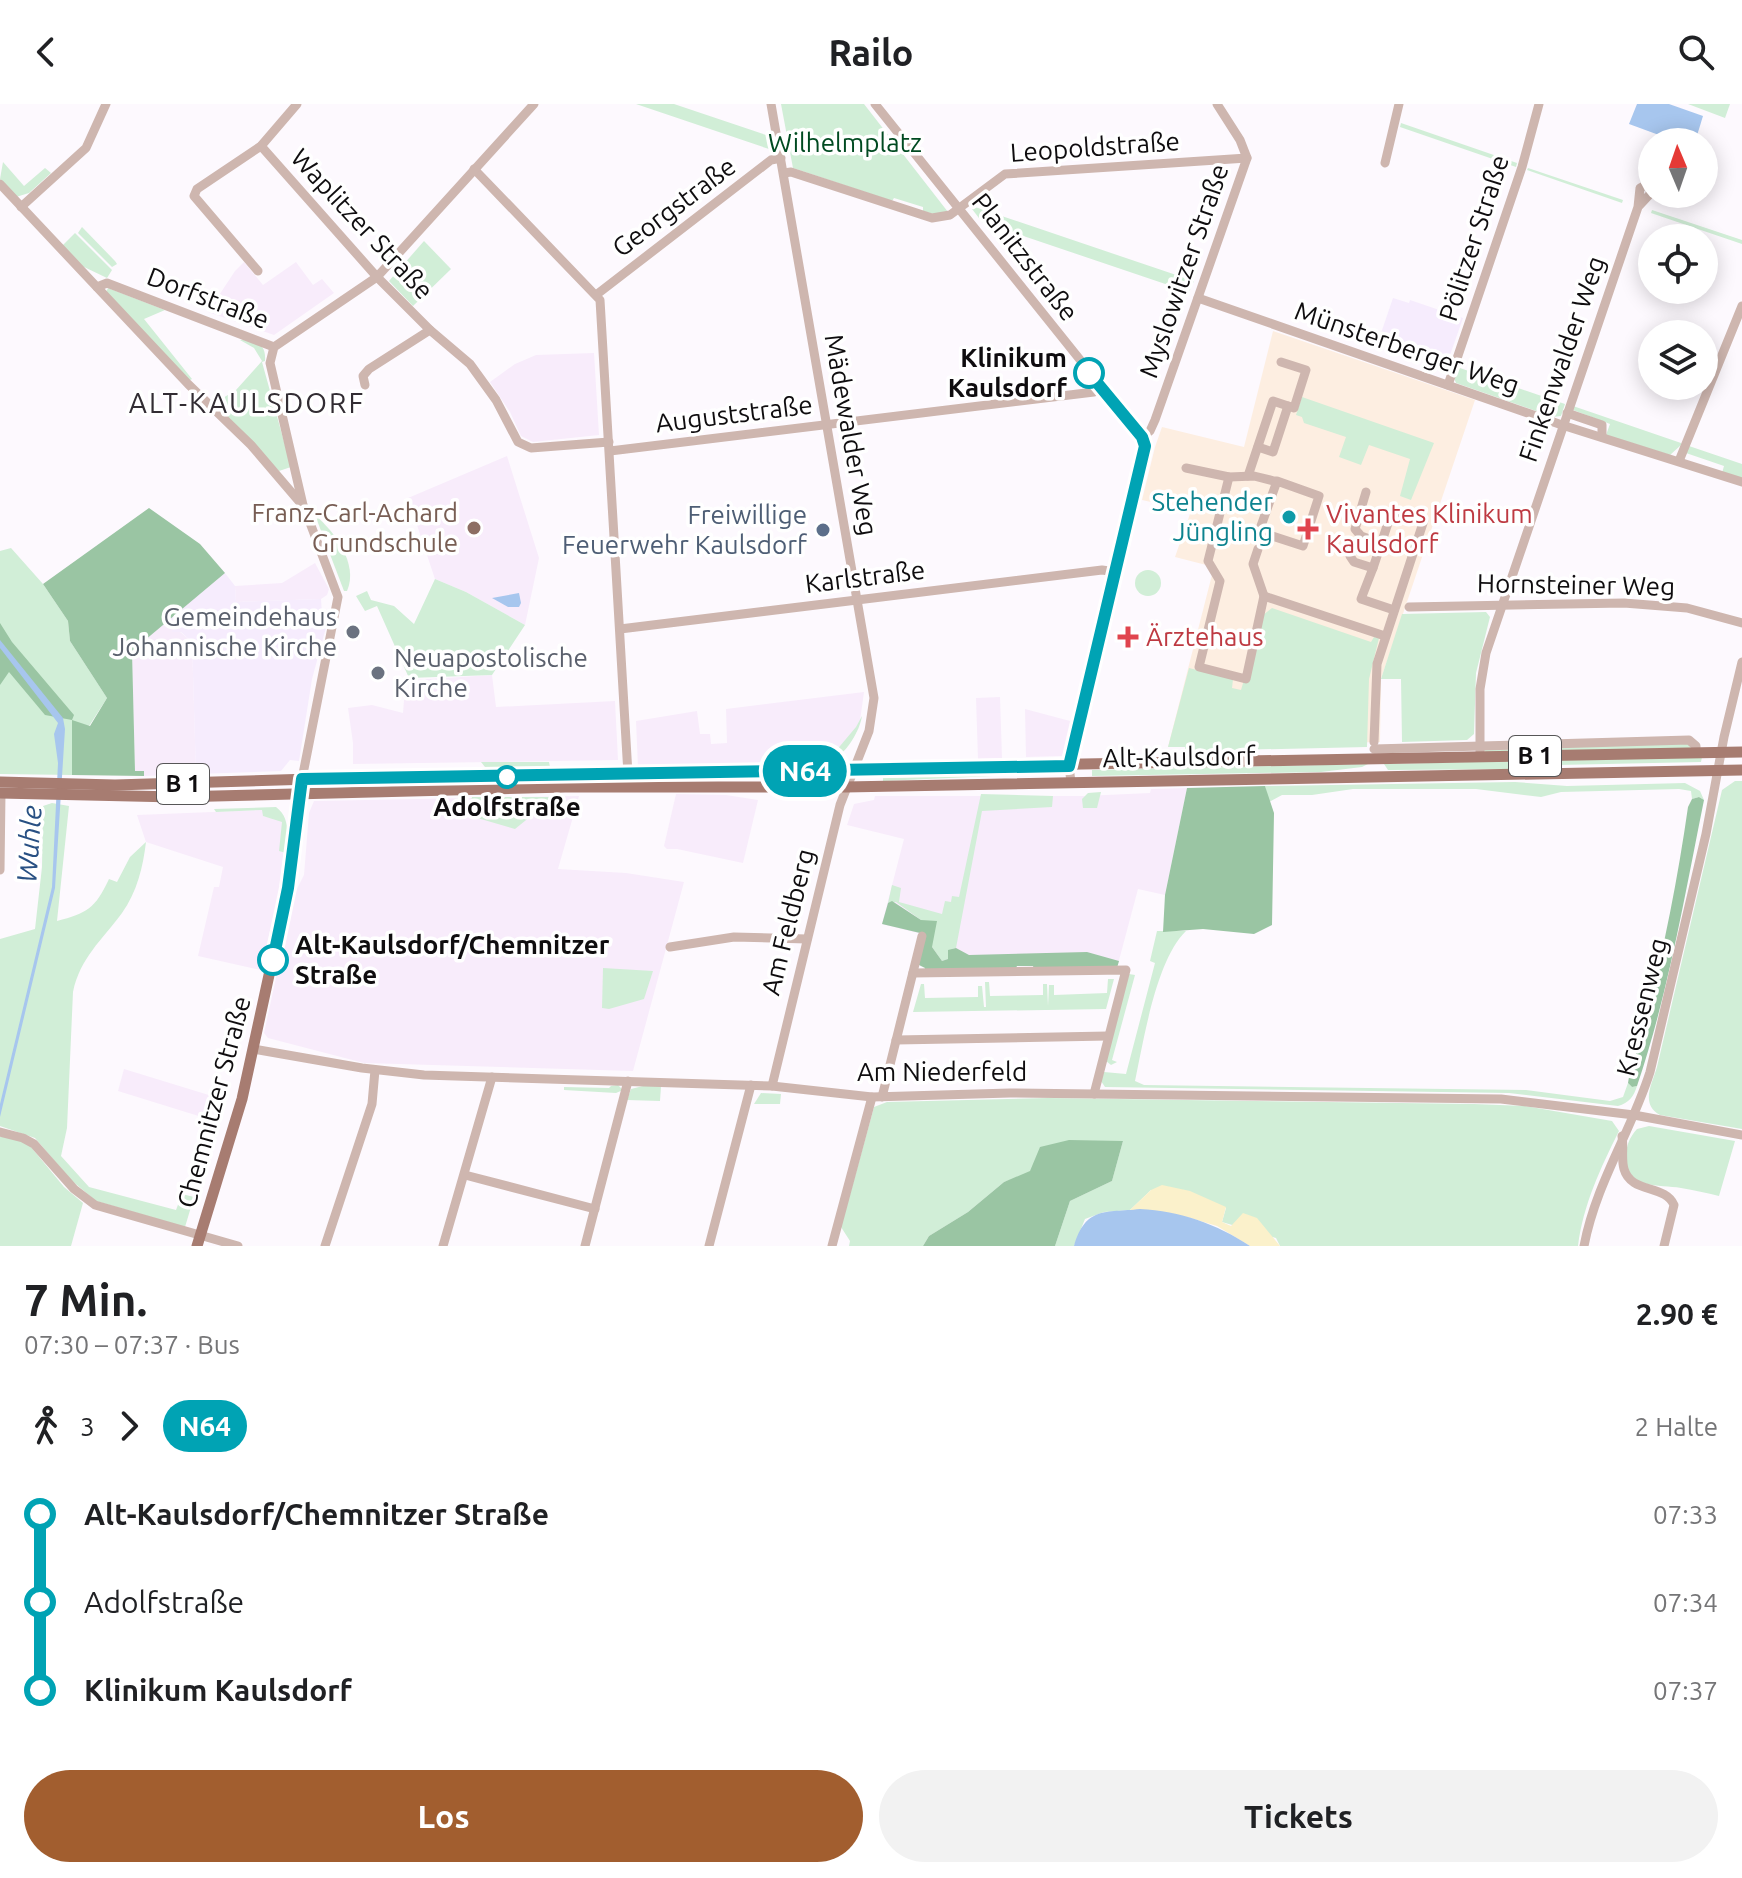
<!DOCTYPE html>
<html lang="de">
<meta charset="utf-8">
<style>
:root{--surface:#fff;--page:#f2f2f2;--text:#202124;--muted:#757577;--accent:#a25e2f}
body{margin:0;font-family:Ubuntu,sans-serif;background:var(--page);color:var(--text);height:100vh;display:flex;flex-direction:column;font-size:30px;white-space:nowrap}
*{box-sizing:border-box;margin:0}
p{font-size:26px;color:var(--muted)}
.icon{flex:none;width:44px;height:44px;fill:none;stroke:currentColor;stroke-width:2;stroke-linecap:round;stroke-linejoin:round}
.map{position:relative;height:1142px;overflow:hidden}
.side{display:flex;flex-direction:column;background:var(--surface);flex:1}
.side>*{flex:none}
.badge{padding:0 16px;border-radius:26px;font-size:28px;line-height:52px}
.needle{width:52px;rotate:358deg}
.tools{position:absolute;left:1638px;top:24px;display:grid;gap:16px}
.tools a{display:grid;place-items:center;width:80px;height:80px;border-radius:50%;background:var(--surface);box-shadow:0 4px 20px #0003;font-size:40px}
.map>.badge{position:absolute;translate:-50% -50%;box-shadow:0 0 0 4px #fff}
.legs{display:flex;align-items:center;gap:12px;height:88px;padding:0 24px;font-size:26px}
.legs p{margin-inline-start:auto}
.headline{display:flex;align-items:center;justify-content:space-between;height:136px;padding:0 24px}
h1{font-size:44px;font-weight:600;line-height:60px}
.primary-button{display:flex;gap:16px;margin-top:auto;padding:16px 24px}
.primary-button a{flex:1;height:92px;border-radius:48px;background:var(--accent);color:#fff;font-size:32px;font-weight:600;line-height:92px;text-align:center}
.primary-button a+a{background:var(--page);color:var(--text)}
ul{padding:0 24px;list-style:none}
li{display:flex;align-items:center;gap:28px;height:88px;font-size:30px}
li i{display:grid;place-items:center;width:12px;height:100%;margin:0 10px;background:currentColor}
li i::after{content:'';width:20px;height:20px;margin:-10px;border:6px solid;border-radius:50%;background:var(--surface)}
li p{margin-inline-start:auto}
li:first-child i{background:linear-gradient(#0000 50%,currentColor 0)}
li:last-child i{background:linear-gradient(currentColor 50%,#0000 0)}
header{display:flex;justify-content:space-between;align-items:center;height:104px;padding:0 24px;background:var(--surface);font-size:36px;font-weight:600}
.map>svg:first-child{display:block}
.built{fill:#f8ecfb}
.industrial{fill:#f6ecfd}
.medical{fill:#fdeee1}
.green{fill:#d1eed7}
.forest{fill:#9ac5a3}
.sand{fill:#fbf1cb}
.water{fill:#a7c6ee}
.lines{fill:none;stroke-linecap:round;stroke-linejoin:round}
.minor{stroke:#ceb6af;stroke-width:9}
.major{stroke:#a77c71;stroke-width:11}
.line-1-casing{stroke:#fff;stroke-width:18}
.line-1{stroke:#00a3b4;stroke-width:12}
.stop-1-dot{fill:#fff;stroke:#00a3b4;stroke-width:4}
.culture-dot{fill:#0f9aa8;stroke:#fff;stroke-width:3}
.education-dot{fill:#8d6e63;stroke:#fff;stroke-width:3}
.health-dot{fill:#e0444e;stroke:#fff;stroke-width:3}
.service-dot{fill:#5c6f8a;stroke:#fff;stroke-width:3}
.worship-dot{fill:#6b7280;stroke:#fff;stroke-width:3}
.labels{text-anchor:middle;stroke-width:7;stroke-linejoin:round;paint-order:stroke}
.shield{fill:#fff;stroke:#575657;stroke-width:2}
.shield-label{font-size:24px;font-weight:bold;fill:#0f0d0f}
.park-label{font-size:26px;fill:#004a21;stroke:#fff}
.street-label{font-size:26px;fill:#0f0d0f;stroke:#fff}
.stop-label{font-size:26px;font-weight:bold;fill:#0f0d0f;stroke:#fff;text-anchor:end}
.culture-label{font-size:26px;fill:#0d838f;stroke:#fff;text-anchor:end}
.education-label{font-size:26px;fill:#785e54;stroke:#fff;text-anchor:end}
.health-label{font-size:26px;fill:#be3a42;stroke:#fff;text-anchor:start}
.service-label{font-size:26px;fill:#4e5e75;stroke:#fff;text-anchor:end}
.worship-label{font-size:26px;fill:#5b616d;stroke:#fff;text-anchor:end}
.neighbourhood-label{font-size:28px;letter-spacing:2px;fill:#322d33;stroke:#fff}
.water-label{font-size:28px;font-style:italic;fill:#285083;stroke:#fff}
</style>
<header><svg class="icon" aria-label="back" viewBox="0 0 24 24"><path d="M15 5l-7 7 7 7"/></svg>Railo<svg class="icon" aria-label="search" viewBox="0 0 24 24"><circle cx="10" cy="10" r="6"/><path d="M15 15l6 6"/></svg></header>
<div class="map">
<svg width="1742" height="1142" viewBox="0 0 1742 1142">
<rect width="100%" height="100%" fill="#fdf9fe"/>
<g class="built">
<path d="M244 158 263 181 296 158 313 181 322 175 334 189 274 231 208 208 235 167Z"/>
<path d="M594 249 599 331 533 338 521 332 510 308 490 278 515 260 536 251Z"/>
<path d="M507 352 539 454 525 521 466 488 435 475 408 394Z"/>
<path d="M315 459 329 485 327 491 321 495 236 498 235 482 282 479Z"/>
<path d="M167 517 192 538 196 670 144 672V667L135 668 132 547Z"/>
<path d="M492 571 496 603 615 597 618 656 353 660V639L348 604 372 601 403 609 404 596 408 595 414 589 413 576Z"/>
<path d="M864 588 859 624 840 651 821 656V659L638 663 636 617 697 607 700 630H710L711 640 727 639 726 605Z"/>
<path d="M1000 593 1002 654 978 655 976 594Z"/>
<path d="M1025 605 1070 617 1062 652 1026 653Z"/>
<path d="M1187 684 1165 791 1138 785 1118 860 925 864 937 817 918 829 882 820 904 735 847 721 854 700 874 696 875 692H1084L1150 689 1151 685Z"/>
<path d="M676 690 726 691 758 696 743 759 677 745H667L664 742Z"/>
<path d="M579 692 558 765 626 769 684 778 633 967 364 959 268 934 264 929 294 791 304 771 309 709 314 697Z"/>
<path d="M263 706V712L284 717 286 726 279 787 261 866 198 852 214 783H219L223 763 146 738 137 711Z"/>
<path d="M124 965 212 992 205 1014 118 987Z"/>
</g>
<g class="industrial">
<path d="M1393 194 1409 199 1410 196 1463 214 1449 254 1443 258 1379 235Z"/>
<path d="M225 469 235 482 236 498 321 495 322 510 327 520 312 575 299 657 290 656 281 667 196 670 192 538 181 528H172V523L167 517Z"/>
</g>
<path class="medical" d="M1273 227 1475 296 1381 575 1380 638 1168 643 1214 463 1175 453 1191 407 1142 396 1155 343 1162 323 1244 343Z"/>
<g class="green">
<path d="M636 0H674L766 31 769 45Z"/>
<path d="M781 0H864L948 108 941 112 923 107V103L894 94 892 97 793 64Z"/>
<path d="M1688 0H1730L1725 14Z"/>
<path d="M1401 19 1517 59 1516 63 1400 23Z"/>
<path d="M3 58 24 82 45 64 51 69 29 89 16 93 0 75Z"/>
<path d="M1528 64 1623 96 1622 99 1527 66Z"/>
<path d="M975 103 1194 177 1189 188 982 118 972 105Z"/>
<path d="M1652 106 1742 136V140L1651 109Z"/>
<path d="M82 123 115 157 117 160 112 163 78 129Z"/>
<path d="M75 129 112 166 107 174 82 162 62 142Z"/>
<path d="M424 137 451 165 413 202 389 177Z"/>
<path d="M108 184 165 206 144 215 192 275 188 277 106 188Z"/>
<path d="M248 235C260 240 266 242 265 257L262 258 291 363 279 367 223 310 226 304 218 297 236 286 262 257 254 244 240 236Z"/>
<path d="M1457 263 1565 300 1561 312 1553 313 1456 279 1454 274Z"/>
<path d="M1302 293 1434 339 1411 396 1400 392 1410 355 1369 341 1361 361 1339 353 1346 333 1304 319 1302 313 1296 311Z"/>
<path d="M1573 302 1681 339V341L1670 351 1606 331 1610 320 1573 306Z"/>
<path d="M1689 342 1742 360V376L1722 369 1724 362 1686 349Z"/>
<path d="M315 411C334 427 359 460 347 487H344Z"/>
<path d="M11 444 43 480 68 517 70 537 107 594 89 622 72 617V671L0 670V447Z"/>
<circle cx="1148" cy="479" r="13"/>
<path d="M435 475 466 488 525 521 492 571 409 574 377 502 365 507 356 492 367 487 371 496 394 502 414 520Z"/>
<path d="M1272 504 1371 538 1374 533 1379 534 1369 575 1367 643 1185 647V643H1168L1189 564 1233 575 1232 584 1241 586 1263 511Z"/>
<path d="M1486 508 1490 513 1476 569 1474 630 1467 636 1402 638 1401 575H1381L1402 510Z"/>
<path d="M862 612C860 625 849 645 838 652 829 658 811 659 800 659V654L804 650 835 648 856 623Z"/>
<path d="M1691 639V644L1487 649 1483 646Z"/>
<path d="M1702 653 1701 658 1558 661 1522 665 1388 666 1384 660Z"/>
<path d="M481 658H549L550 663H485Z"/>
<path d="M1368 660 1362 663 1321 668 1092 672V666Z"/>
<path d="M980 668H1015V671L883 677V674L950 672Z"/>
<path d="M1735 677H1742V1025L1660 1011C1640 1000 1652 980 1657 963L1722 686Z"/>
<path d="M1515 678 1567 682 1685 679 1700 687 1704 696 1699 693 1692 695 1691 687 1679 685 1561 688 1541 693 1476 685H1353L1312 691H1282L1269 698 1265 682Z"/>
<path d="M1101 688 1097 704H1083L1082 695 1088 689Z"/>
<path d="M981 690 1053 692 1052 703 982 707 956 844 952 845 948 855 942 857 932 843 921 816 896 798 888 799 892 781 901 784 899 798 942 810 945 797 951 798 952 792 959 793Z"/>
<path d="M472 693H552V695L515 725 467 711Z"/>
<path d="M52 699 69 702 57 817C87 809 95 805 109 775L117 778 130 753 146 738C143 763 137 788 122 809 102 836 80 854 73 888L67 1024 61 1052 89 1083 176 1106 182 1090 194 1093 185 1123 96 1097 71 1076 35 1034 0 1022V835L35 825 42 763 43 702Z"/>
<path d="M276 703C291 714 287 732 286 749L279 747 282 718 263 712 262 706 216 708 214 705Z"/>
<path d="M1157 827H1186C1156 856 1144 935 1135 977L1144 981 1526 986 1610 997 1623 993 1628 979 1632 983 1637 982C1634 992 1629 999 1618 1002L1509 989 1105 983 1101 977 1104 968 1126 970 1155 859 1150 857Z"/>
<path d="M603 864 653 867 644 895 609 905 602 904Z"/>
<path d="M1129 870 1135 871 1112 956 1117 958 1111 961 1106 957Z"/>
<path d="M1108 875H1114L1106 905 913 908 921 880H924L925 894 978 893V882H982L984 903H986L985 878H989L990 892 1043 891V880H1047L1048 902 1049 881H1054V891L1107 889Z"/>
<path d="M618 981 623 986 616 989 564 986V983L609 984 611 982Z"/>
<path d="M661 982 660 997 627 996 631 985 643 982Z"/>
<path d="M761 989 781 990 780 1000H754Z"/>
<path d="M1048 994 1474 1000 1525 1002 1612 1017 1619 1027C1601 1063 1583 1101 1578 1142H1280L1276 1134 1222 1118 1226 1104 1151 1086 1130 1106 1104 1108 1085 1115 1074 1142H1055L1070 1097 1112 1077 1123 1037 1004 1078 968 1108 929 1132 923 1142H849L850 1137 841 1123 874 1003 887 998Z"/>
<path d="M1649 1022 1735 1037 1719 1092C1707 1089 1694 1086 1681 1084 1659 1080 1627 1086 1626 1054 1626 1042 1629 1034 1637 1025Z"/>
<path d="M5 1032 26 1037 64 1083 83 1099 71 1142H0V1033Z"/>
</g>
<g class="forest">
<path d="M149 404 200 440 225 469 132 547 135 667H144V672L72 671V616L45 611 9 568 0 581V519L12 538 74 611 72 616 90 622 107 594 70 537 68 517 43 480Z"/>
<path d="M1265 682 1274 709 1272 821 1254 830 1203 825 1163 828 1165 791 1187 684Z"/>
<path d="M1699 693 1704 696C1685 790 1668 891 1637 982L1632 983 1628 979 1629 973C1656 885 1675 794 1688 703L1692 695Z"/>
<path d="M892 797 921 816 937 817 932 843 942 857 948 855V846L956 844 969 851 1087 848 1119 857 1117 864 1034 865 1033 862H1017L1015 866 924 867 925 864 917 860 920 829 882 820 888 799Z"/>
<path d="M1069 1036 1123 1037 1112 1077 1070 1097 1055 1142H923L929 1132 968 1108 1004 1078 1030 1067 1040 1043Z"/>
</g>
<path class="sand" d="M1162 1081 1190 1087 1226 1103 1222 1118 1231 1122 1243 1109 1257 1114 1280 1142H1250L1217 1122 1187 1113 1130 1106 1151 1086Z"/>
<g class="water">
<path d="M1637 0H1669L1703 12 1695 38H1678L1629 20Z"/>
<path d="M519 489 521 499 519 503H508L492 494Z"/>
<path d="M0 536 63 614 65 625 55 784 0 1013V1000L52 783 58 659 54 630 58 619 0 544Z"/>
<path d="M1140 1105C1180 1107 1217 1120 1250 1142H1074C1086 1102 1105 1109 1140 1105Z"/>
</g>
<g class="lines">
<g class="minor">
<path d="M771 0 874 594 869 627 840 701 772 982"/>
<path d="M875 0 1142 333 1145 342 1069 662 1071 678"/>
<path d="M261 42 377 173 430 226 470 260 496 296 518 338 531 344 609 338"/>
<path d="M1385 59 1399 0"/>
<path d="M474 65 600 196 628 670"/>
<path d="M784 69 791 68 932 114 950 111 1005 70 1247 54"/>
<path d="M0 80 188 280 251 341 304 403 338 493 302 675"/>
<path d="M21 103 86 44 106 0"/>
<path d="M258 167 194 92 197 85 261 42 297 0"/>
<path d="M97 183 107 179 274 243"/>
<path d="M596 191 771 56 781 54"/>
<path d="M1198 194 1562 321 1742 378"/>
<path d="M365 281 363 272 369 265 430 226"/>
<path d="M1448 281 1522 63 1539 0"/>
<path d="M1567 309 1602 321V333"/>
<path d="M1142 333 1150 327 1155 316 1247 54 1240 36 1217 0"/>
<path d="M1258 343 1273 348 1288 302 1294 304 1306 266 1281 258"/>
<path d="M610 347 1094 288 1101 284"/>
<path d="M1679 357 1742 202"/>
<path d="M1186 364 1229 373 1254 372 1274 377H1277L1319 392 1303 442 1263 429 1261 422 1277 377"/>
<path d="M1248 372 1273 297 1288 302"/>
<path d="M1229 373 1208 457 1220 477 1199 563 1246 575 1264 492 1385 532"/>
<path d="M1366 388 1355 425 1361 432 1381 439"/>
<path d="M303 401 270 259 274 243 377 173 534 0"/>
<path d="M1258 445 1253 460 1264 492"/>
<path d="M1373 464 1361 495 1394 506"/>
<path d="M1409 503 1624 499 1687 504 1742 519"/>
<path d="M620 525 1102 466 1116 468"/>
<path d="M1374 638 1377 560 1424 416 1399 408 1391 410 1373 464 1354 458 1350 452 1351 445 1357 441 1379 447"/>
<path d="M1374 645 1689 636 1696 642V649"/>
<path d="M1480 653V585L1486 549 1638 103 1651 89 1648 80 1640 84 1638 103"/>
<path d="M0 766 1 689"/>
<path d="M670 843 734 833 807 835"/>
<path d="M913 869 1126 866 1094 990"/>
<path d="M896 936 1108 932"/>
<path d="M253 945 362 964 424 971 772 982 872 993 1010 989 1501 995 1634 1011 1742 1031"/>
<path d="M882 993 922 832"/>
<path d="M0 1028 23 1034 34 1040 74 1085 95 1101 238 1142"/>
<path d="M1622 1032C1624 1043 1621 1055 1624 1065 1631 1090 1665 1080 1674 1101L1664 1142"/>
<path d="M465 1071 595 1105"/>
<path d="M325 1142 372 1000 375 966"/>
<path d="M443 1142 492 973"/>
<path d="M585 1142 628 977"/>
<path d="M709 1142 751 981"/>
<path d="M832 1142 872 993"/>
<path d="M1584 1142C1596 1079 1631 1028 1650 968L1706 730 1724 633 1742 558"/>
</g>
<g class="major">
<path d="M0 678 115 681 376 673 1742 648"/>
<path d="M0 689 175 693 565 683H845L1742 666"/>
<path d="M197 1142 242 995 288 784 301 683"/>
</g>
</g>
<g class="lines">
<g class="line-1-casing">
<path id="line-1" d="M273 856 288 784 302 675 1069 662 1145 342 1142 333 1089 269"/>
</g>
<use href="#line-1" class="line-1"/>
</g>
<g class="stop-1-dot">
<circle cx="1089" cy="269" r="14"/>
<circle cx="507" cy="673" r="10"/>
<circle cx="273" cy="856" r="14"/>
</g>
<circle class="culture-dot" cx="1289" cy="413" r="8"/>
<circle class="education-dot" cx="474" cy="424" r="8"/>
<g class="health-dot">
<path d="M1304 413h8v8h8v8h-8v8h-8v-8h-8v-8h8z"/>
<path d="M1124 521h8v8h8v8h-8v8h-8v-8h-8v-8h8z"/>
</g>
<circle class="service-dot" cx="823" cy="426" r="8"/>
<g class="worship-dot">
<circle cx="353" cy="528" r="8"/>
<circle cx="378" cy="569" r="8"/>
</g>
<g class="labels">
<g class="shield">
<rect x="1509" y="632" width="52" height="40" rx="6"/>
<rect x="157" y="660" width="52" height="40" rx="6"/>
</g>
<g class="shield-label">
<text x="1535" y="660">B 1</text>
<text x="183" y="688">B 1</text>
</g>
<g class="park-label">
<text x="845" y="48">Wilhelmplatz</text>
</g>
<g class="street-label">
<text transform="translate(1095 43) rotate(-4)" y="9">Leopoldstraße</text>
<text transform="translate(674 103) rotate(-37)" y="9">Georgstraße</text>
<text transform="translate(362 120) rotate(47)" y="9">Waplitzer Straße</text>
<text transform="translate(1474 134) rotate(-72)" y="9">Pölitzer Straße</text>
<text transform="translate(1025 153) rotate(52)" y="9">Planitzstraße</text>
<text transform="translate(1184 167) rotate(-71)" y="9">Myslowitzer Straße</text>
<text transform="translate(208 194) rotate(21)" y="9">Dorfstraße</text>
<text transform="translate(1407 244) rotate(19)" y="9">Münsterberger Weg</text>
<text transform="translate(1562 255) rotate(-71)" y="9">Finkenwalder Weg</text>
<text transform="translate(734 310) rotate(-7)" y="9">Auguststraße</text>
<text transform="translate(851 331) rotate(80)" y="9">Mädewalder Weg</text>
<text transform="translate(865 473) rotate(-7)" y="9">Karlstraße</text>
<text transform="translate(1576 481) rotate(1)" y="9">Hornsteiner Weg</text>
<text transform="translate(1179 653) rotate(-1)" y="9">Alt-Kaulsdorf</text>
<text transform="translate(788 818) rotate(-76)" y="9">Am Feldberg</text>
<text transform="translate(1642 903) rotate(-76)" y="9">Kressenweg</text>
<text x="942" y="977">Am Niederfeld</text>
<text transform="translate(214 998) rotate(-75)" y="9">Chemnitzer Straße</text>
</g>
<g class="stop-label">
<text x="1067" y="263">Klinikum<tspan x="1067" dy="30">Kaulsdorf</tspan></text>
<text x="507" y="712" text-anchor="middle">Adolfstraße</text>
<text x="295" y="850" text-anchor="start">Alt-Kaulsdorf/Chemnitzer<tspan x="295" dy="30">Straße</tspan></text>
</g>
<g class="culture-label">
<text x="1273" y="407">Stehender<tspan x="1273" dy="30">Jüngling</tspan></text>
</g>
<g class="education-label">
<text x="458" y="418">Franz-Carl-Achard<tspan x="458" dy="30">Grundschule</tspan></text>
</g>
<g class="health-label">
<text x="1326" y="419">Vivantes Klinikum<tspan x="1326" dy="30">Kaulsdorf</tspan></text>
<text x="1146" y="542">Ärztehaus</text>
</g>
<g class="service-label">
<text x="807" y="420">Freiwillige<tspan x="807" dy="30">Feuerwehr Kaulsdorf</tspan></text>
</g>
<g class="worship-label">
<text x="337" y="522">Gemeindehaus<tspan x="337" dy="30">Johannische Kirche</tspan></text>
<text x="394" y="563" text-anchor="start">Neuapostolische<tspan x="394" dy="30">Kirche</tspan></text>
</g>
<g class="neighbourhood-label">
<text x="247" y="309">ALT-KAULSDORF</text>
</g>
<g class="water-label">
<text transform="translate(29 740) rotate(-86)" y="10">Wuhle</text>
</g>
</g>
</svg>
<div class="tools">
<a><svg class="needle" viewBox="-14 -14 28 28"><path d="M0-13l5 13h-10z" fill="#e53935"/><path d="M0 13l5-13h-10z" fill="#757577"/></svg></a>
<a><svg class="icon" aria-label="locate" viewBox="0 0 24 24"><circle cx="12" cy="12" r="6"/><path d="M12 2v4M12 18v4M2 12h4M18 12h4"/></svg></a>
<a><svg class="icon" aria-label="layers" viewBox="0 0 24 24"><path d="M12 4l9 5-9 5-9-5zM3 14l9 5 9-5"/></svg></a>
</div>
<b class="badge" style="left:805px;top:667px;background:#00a3b4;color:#fff">N64</b>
</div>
<section class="side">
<div class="headline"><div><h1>7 Min.</h1><p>07:30 – 07:37 · Bus</p></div><b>2.90 €</b></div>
<div class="legs"><svg class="icon" aria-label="walk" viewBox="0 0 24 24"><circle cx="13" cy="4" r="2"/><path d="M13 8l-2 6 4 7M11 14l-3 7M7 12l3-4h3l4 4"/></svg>3<svg class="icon" aria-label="forward" viewBox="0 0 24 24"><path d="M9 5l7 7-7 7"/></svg><b class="badge" style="background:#00a3b4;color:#fff">N64</b><p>2 Halte</p></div>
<ul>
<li><i style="color:#00a3b4"></i><b>Alt-Kaulsdorf/Chemnitzer Straße</b><p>07:33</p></li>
<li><i style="color:#00a3b4"></i><span>Adolfstraße</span><p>07:34</p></li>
<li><i style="color:#00a3b4"></i><b>Klinikum Kaulsdorf</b><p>07:37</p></li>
</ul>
<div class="primary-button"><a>Los</a><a>Tickets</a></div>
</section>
